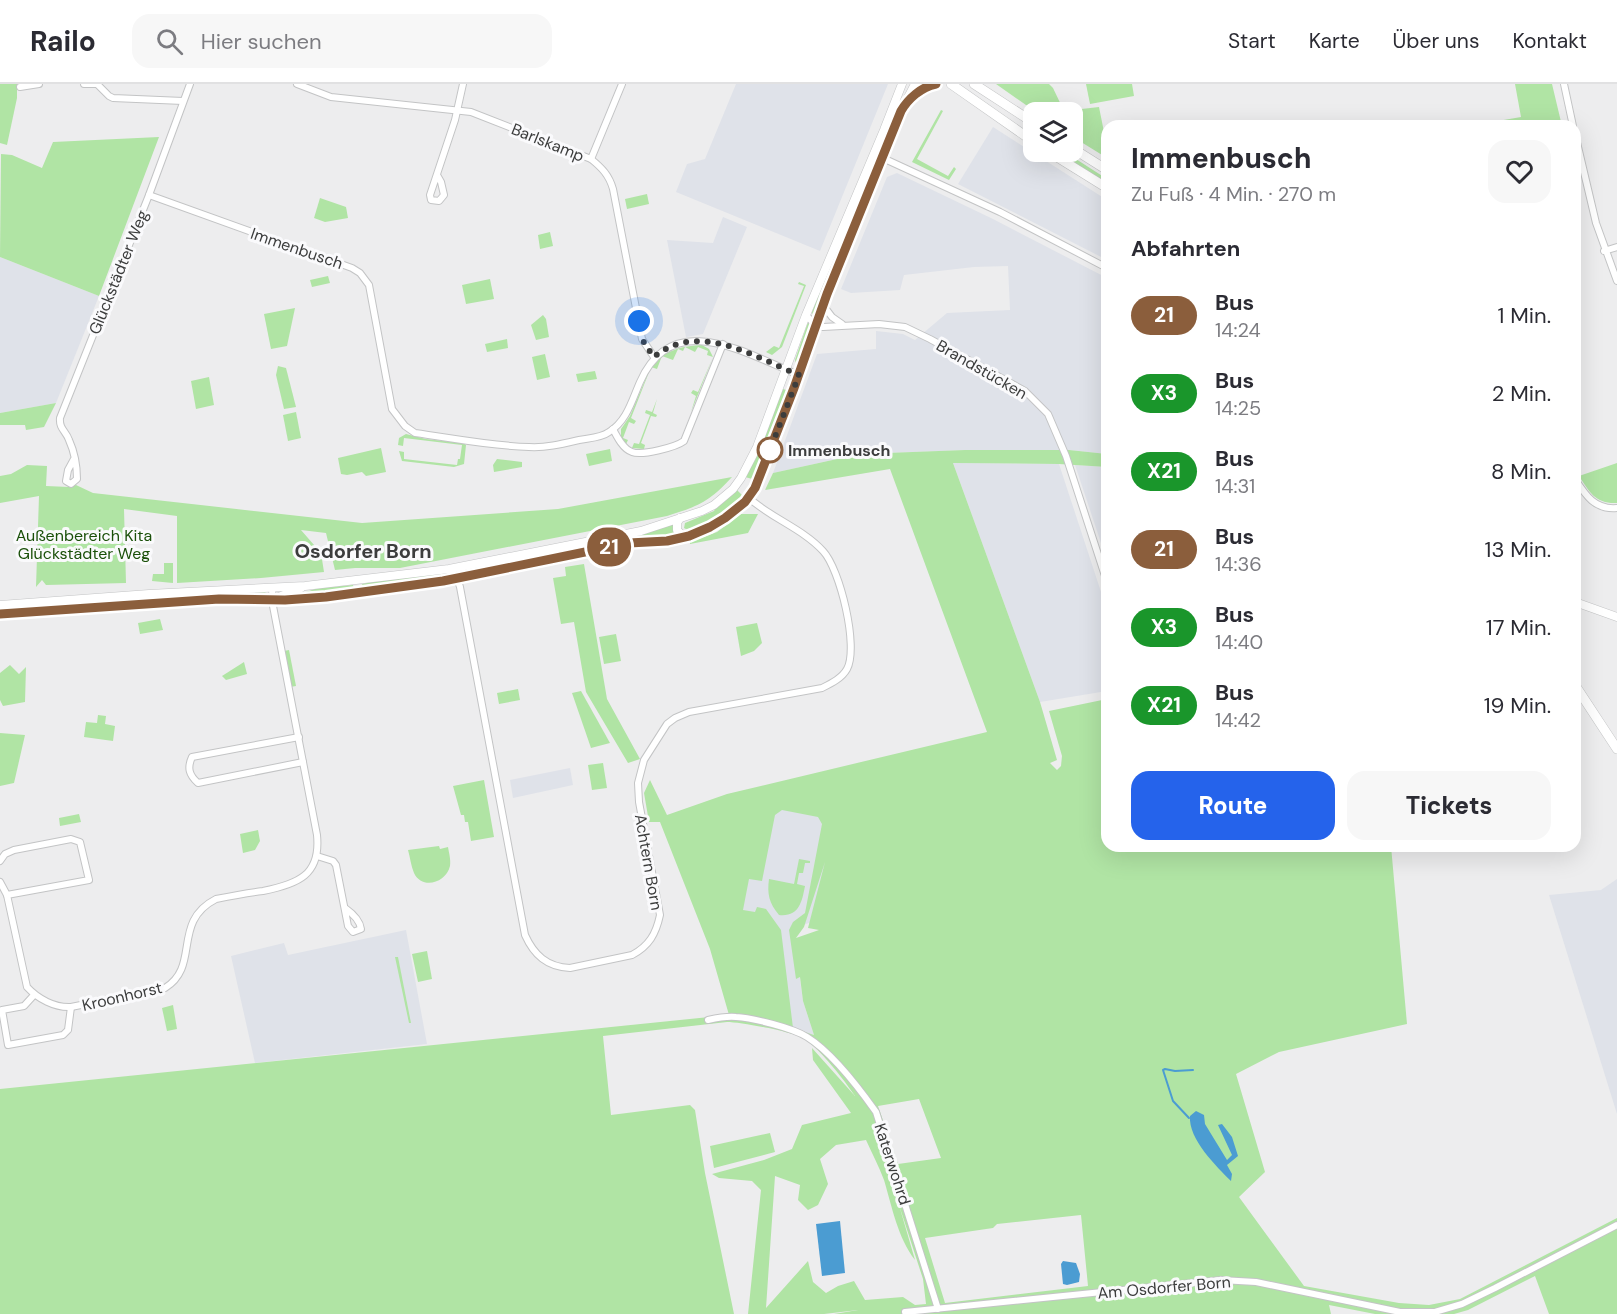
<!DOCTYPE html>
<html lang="de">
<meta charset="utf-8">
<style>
:root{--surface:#fff;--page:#f7f7f7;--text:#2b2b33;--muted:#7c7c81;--line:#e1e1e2;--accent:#2563eb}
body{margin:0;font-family:"DM Sans",sans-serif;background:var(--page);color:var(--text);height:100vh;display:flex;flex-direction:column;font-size:22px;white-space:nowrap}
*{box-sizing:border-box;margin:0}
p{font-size:20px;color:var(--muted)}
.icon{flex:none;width:33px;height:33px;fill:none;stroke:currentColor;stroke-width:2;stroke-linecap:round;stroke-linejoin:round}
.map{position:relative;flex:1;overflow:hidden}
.sheet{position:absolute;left:1101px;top:36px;width:480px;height:732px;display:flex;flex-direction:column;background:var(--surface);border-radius:18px;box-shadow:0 6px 24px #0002}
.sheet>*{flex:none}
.badge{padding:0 12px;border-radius:20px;font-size:21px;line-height:39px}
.buttons{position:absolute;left:1023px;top:18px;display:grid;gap:12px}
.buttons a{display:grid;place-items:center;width:60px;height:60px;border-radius:12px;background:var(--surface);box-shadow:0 6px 24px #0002;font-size:30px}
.you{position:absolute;width:30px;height:30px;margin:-15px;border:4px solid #fff;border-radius:50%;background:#1a73e8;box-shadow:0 0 0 9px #1a73e833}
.map>.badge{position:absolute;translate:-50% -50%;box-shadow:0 0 0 3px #fff}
h2{padding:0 30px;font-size:22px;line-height:54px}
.round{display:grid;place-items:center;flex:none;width:63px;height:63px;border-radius:18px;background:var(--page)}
.overview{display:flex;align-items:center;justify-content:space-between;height:102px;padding:0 30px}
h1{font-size:28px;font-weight:800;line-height:45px}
.primary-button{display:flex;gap:12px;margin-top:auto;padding:12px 30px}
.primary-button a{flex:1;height:69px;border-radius:18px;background:var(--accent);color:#fff;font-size:24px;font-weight:800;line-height:69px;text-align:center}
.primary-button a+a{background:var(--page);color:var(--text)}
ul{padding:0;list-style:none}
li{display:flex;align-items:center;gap:18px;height:78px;padding:0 30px}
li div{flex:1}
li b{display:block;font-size:22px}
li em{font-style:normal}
li .badge{min-width:66px;font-weight:700;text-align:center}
header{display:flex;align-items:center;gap:36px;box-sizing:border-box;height:84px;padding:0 30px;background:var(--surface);border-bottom:2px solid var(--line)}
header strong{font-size:28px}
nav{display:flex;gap:33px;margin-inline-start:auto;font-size:21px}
.search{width:420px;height:54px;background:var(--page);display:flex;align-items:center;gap:15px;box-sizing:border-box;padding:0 21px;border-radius:18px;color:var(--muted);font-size:22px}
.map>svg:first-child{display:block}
.built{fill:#dfe2e9}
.green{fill:#b0e4a4;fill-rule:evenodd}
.water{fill:#4b9cd2}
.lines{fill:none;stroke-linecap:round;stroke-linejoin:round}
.stream{stroke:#4b9cd2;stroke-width:2}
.minor-casing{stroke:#c3c4c5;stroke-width:8}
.tertiary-casing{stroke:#c3c4c5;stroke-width:9}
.primary-casing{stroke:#c3c4c5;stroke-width:10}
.minor{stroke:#fff;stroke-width:6}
.tertiary{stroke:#fff;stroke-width:8}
.primary{stroke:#fff;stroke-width:9}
.line-casing{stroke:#fff;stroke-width:14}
.line{stroke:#8b5e3c;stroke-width:9}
.walk{stroke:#3c3d3d;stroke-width:6;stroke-dasharray:0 10.8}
.stop-dot{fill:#fff;stroke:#8b5e3c;stroke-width:3}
.labels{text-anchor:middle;stroke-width:6;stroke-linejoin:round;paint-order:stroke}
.street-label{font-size:16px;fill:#3c3d3d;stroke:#fafafc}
.stop-label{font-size:16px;font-weight:bold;fill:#3c3d3d;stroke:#fafafc;text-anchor:start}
.park-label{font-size:16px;fill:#1a5009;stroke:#fafafc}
.quarter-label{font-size:20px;font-weight:bold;fill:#3c3d3d;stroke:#fafafc}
</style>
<header>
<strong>Railo</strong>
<div class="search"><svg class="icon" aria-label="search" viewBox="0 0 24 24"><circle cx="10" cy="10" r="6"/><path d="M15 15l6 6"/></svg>Hier suchen</div>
<nav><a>Start</a><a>Karte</a><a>Über uns</a><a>Kontakt</a></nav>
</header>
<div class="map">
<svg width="1617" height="1230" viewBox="0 0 1617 1230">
<rect width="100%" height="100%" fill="#ededee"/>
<g class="built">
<path d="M736 0H888L820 167 676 108 687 80 705 75Z"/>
<path d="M993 43 1107 116V176L958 100Z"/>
<path d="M897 89 993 135 1107 194V370L1069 366H965L860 370 773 389 817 270 876 265V247L903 250 915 256 947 229 1010 226 1008 182 974 183 904 191 900 206 851 209 841 205 887 93Z"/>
<path d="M723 133 747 143 703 250 686 253 667 156 713 159Z"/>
<path d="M0 173 99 212 56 319 0 329Z"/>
<path d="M953 379 1059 380 1105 520 1107 522V607L1040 618Z"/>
<path d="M1075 381 1107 383V477Z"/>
<path d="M570 684 573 701 513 714 510 696Z"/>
<path d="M758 711 836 726 814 837 793 845 803 917 814 951 742 929 726 880Z"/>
<path d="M1617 795V1030L1549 811 1601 806Z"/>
<path d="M406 846 427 960 255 979 231 872 284 859 288 871Z"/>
</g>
<g class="green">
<path d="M0 0H17V14L7 61 0 59Z"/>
<path d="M996 0H1049L1053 4 1064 27 1099 23 1107 63V74L1073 53 1072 28H1036Z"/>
<path d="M1086 0H1132L1134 12 1090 20Z"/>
<path d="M1515 0H1552L1562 42H1552L1550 36 1529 42H1469L1521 33Z"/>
<path d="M941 26 943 27 917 75 948 92 954 83 956 85 949 96 912 78Z"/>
<path d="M159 53 99 212 0 173 1 70 12 71 42 84 53 58Z"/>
<path d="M1055 68H1065L1107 95V99Z"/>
<path d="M868 90 872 92 838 174 834 172Z"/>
<path d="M647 110 649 120 627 125 625 115Z"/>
<path d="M320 114 346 123 348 134 325 138 314 134Z"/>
<path d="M550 148 553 162 540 165 538 151Z"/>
<path d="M831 179 836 181 814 234 812 228Z"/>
<path d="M328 192 330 199 312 203 310 196Z"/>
<path d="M490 195 494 215 466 220 462 201Z"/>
<path d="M799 198 806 201 782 263 772 271 766 268 774 262 779 264 804 202 798 200Z"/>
<path d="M295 224 287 262 271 265 264 230Z"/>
<path d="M543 231 546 235 549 253 536 256 531 241Z"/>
<path d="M808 238 811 242 801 275 796 279 795 276Z"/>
<path d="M507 255 508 264 487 268 485 260Z"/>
<path d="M702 261 709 265 713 273 691 328 696 312 691 309 693 306 698 308 713 273 707 271 708 267 698 263 695 268 685 263 683 267 678 265 673 276 662 272 657 285 651 283 631 334 636 337 634 340 629 338 623 354 628 356 626 360 621 354V345L630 332 651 282C665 266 682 262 702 261Z"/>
<path d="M545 270 550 293 537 296 532 273Z"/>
<path d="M278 282 286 284 296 323 284 325 276 291Z"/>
<path d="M595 287 597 295 578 298 576 290Z"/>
<path d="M209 293 214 321 196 325 191 297Z"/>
<path d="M783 305 786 306 756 396 745 393 755 376Z"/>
<path d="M657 315 653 329 657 331 656 333 651 332 641 359 645 361 644 365 632 364 634 359 639 360 650 331 645 329 646 326 652 328Z"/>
<path d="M56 319 44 343 26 346 25 341H0V329Z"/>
<path d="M296 328 301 354 288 357 283 331Z"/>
<path d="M406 350 426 355 463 359 466 361 464 380 454 383 402 377 399 367 404 368V375L457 381 458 375H460L462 361 404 354 403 362 398 361 399 354Z"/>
<path d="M381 364 386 388 366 392 362 388 347 391 341 390 338 374Z"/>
<path d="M610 365 612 377 589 382 586 370Z"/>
<path d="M965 366H1069L1107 370V383L1059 380 953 379 1040 618 1057 676 1050 679 1057 686 1061 682 1062 672 1049 627 1107 615V762H1391L1407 940 1279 968 1236 990 1265 1088 1239 1113 1304 1202 1399 1219 1429 1221 1460 1215 1617 1134V1230H1549L1535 1192 1468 1226 1454 1230H1375L1329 1221 1331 1230H834L858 1226 824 1230H748L761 1106 752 1097 719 1094 712 1090 764 1076 792 1065 802 1041 851 1029 813 976 812 964 855 1012C843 994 822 968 805 955 794 948 741 938 727 938L603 952 611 1031 690 1021 695 1026 705 1089 734 1230H0V1005L729 931 710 865 660 738H649L644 709 650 696 667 731 727 710 987 648 890 385 765 406 773 389 860 370ZM782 726 818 733 822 740 805 829 793 838 789 846 796 895 800 893 803 917 814 951 793 944 781 846 766 825 757 823 755 828 743 826 749 795 762 797 775 731ZM825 778 808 844 819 846 796 854 804 843ZM919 1015 941 1074 898 1080 878 1022ZM866 1056C872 1069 879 1083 884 1096 892 1123 898 1154 915 1176L899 1121 923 1195 926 1220 915 1221 903 1213 865 1216 854 1197 838 1202 826 1209 813 1198 808 1177 766 1224 775 1092 800 1101 798 1116 808 1126 818 1121 828 1100 820 1075 836 1061ZM1081 1131 1088 1202 945 1219 925 1154 993 1144 997 1140Z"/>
<path d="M497 375 522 378V383L494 388 493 381Z"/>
<path d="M1617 379V419C1596 420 1590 409 1579 392Z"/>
<path d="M27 381 47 382 46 402 69 403 76 401 93 409 362 439 558 425 732 393C709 418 699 422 667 432L400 484H355L335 486 326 449 301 446 321 469 324 488 261 494 177 499V432L124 425 126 499 46 501 42 496 36 503 39 412 0 419V392L11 390Z"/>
<path d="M736 405 745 414C726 429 710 444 686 445L684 444 685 439 714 427 718 420Z"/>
<path d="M741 430H758L748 449 690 460V458L717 448Z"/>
<path d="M673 438 676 452 580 466 579 462Z"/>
<path d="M570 463 571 468 485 485 515 474Z"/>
<path d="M164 479H173V499L152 497 153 490H164Z"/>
<path d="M584 480 607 615 640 675 628 679 586 608 574 538 561 540 553 494 566 492 565 483Z"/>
<path d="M444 488 447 491 444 494 363 503 362 500 390 494Z"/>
<path d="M353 501 354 504 324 510 294 512 318 504Z"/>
<path d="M265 507 266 510 263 512 181 515 180 510Z"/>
<path d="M172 510V516L41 524V519Z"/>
<path d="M160 535 163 546 140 550 138 539Z"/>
<path d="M757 539 762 559 754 567 741 572 736 543Z"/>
<path d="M616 550 621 577 604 580 599 553Z"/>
<path d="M289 566 296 602 290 603 284 567Z"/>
<path d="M244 578 247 590 226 596 222 592Z"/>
<path d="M10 581 19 590 26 583 25 618 3 622 0 616V589Z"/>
<path d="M518 605 520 616 499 620 497 609Z"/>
<path d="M581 607 610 659 591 664 572 609Z"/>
<path d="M98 631 106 632 105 640 115 642 113 657 84 653 86 638 97 639Z"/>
<path d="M0 649 25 651 14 699 0 702Z"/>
<path d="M603 679 607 704 592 706 588 681Z"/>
<path d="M484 696 494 753 471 757 468 738H465L464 731H461L453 702Z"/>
<path d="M79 730 81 738 60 742 59 734Z"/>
<path d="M258 746 260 757 255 766 243 769 240 750Z"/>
<path d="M439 762 440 765 448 763C449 769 451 776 450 782 446 799 422 806 414 789 411 782 410 773 408 766Z"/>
<path d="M799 775 810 777V779H805L803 789H799L797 800 805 802C802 818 799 833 779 831 769 819 767 810 769 795L794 800Z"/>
<path d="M427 867 432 895 418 898 412 870Z"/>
<path d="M395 873H398L411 939H409Z"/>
<path d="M173 921 177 945 167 947 162 924Z"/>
<path d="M770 1049 775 1068 714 1084 710 1062Z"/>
</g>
<g class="water">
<path d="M1196 1027 1204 1031 1205 1040 1227 1076 1232 1071 1218 1041 1222 1040 1232 1053 1238 1072 1227 1081 1232 1090 1231 1097C1217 1083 1188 1055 1190 1032Z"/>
<path d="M840 1137 845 1189 822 1192 816 1140Z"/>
<path d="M1063 1177 1076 1179 1080 1190 1079 1198 1067 1201 1063 1200 1061 1180Z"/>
</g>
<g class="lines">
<path class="stream" d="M1189 1034 1173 1017 1163 986 1165 985 1175 987 1193 986"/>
<g class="minor-casing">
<g id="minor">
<path d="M84 0H97L109 12 113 14 183 17"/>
<path d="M297 0 331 13 471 28 591 75C602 84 609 91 613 105L642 255 654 273"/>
<path d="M1564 0 1573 42"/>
<path d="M20 3 39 0"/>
<path d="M1575 50 1596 139 1617 197"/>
<path d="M874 70 1000 128 1107 184"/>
<path d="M591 75 622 0"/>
<path d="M437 91 441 98 444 111 439 117 431 116 430 111 455 36 463 0"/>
<path d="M149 111 352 184 360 189 369 201 392 325 405 342 415 349C452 354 491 362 529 363 546 364 562 360 579 356 589 354 601 354 609 348 627 337 632 316 640 298 673 223 746 270 799 291"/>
<path d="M1604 167 1617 163"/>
<path d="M823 221 832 233 842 240"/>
<path d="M806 231 816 242 823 243 879 240 905 243 930 255 1025 307 1048 330 1066 372 1107 498"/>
<path d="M613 345C617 353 623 365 632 368 642 372 676 363 684 357L723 260"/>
<path d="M74 375 68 386 66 397 71 400 77 395C77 383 74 367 69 356 66 347 59 345 60 334L149 111 190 0"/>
<path d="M1575 395C1586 412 1595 426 1617 424"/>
<path d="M451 485 457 494 460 503 525 851C534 871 547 883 570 884L632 871C649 862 656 850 660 831L639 718 638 699 644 676 667 640 675 634 689 628 822 604C832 599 842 594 847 585 859 563 840 485 823 467 803 445 771 434 749 414"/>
<path d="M299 653 192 673C187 684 189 691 198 699L303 678"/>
<path d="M317 772 333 777 336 781 348 842 353 848 361 845C360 837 352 829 345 824"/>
<path d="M0 777 5 770 14 766 71 755 80 758 89 796 7 811"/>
<path d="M0 798 7 811 27 903C38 915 55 924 71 923L165 904C201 882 171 838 216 815 231 812 247 809 263 807 298 800 321 791 317 751L273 522 272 504"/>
<path d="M34 911 24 922 2 926 8 961 63 951 68 946 71 923"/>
<path d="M708 936C717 934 726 932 736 933 753 934 793 944 807 953 831 968 859 1004 876 1028L938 1225"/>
<path d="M905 1228 1221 1196 1256 1198 1400 1228H1435L1462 1220 1495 1204 1617 1141"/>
</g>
</g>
<g class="tertiary-casing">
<g id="tertiary">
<path d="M907 17 929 2 935 0"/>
<path d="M680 434 677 439V446L684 453"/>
<path d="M274 515 301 504"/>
<path d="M1575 518 1617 533"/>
<path d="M0 521 149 510 305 502 449 485 641 447 702 427 714 421 733 405 741 394 757 363 806 231 884 46 902 0"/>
<path d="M0 530 219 515 285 516 326 513 443 497 629 459 667 457 689 452 710 443 725 434 745 418 755 404 794 304 827 210 901 27 915 0"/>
</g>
</g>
<g class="primary-casing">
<g id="primary">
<path d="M951 0 1034 58"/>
<path d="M974 0 1034 39"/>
<path d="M1072 64 1107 86"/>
<path d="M1049 68 1107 104"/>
<path d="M1575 601 1617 665"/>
</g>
</g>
<use href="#minor" class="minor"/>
<use href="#tertiary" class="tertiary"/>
<use href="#primary" class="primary"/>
</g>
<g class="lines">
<g class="line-casing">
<path id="line" d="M0 530 219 515 285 516 326 513 443 497 629 459 667 457 689 452 710 443 725 434 745 418 755 404 794 304 827 210 901 27C908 15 921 3 936 0"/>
</g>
<use href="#line" class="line"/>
<path class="walk" d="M639 237 644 259 654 273C698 236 754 273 799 291L770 366"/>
</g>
<circle class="stop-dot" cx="770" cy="366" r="12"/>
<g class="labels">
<g class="street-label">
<text transform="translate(548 58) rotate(22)" y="6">Barlskamp</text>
<text transform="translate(297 164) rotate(19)" y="6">Immenbusch</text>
<text transform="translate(118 188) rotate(-68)" y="6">Glückstädter Weg</text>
<text transform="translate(982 285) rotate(30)" y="6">Brandstücken</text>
<text transform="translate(649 778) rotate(80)" y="6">Achtern Born</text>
<text transform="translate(122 912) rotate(-13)" y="6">Kroonhorst</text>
<text transform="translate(893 1080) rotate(72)" y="6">Katerwohrd</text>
<text transform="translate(1164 1203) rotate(-5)" y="6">Am Osdorfer Born</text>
</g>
<g class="stop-label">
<text x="788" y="372">Immenbusch</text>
</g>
<g class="park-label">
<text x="84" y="457">Außenbereich Kita<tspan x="84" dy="18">Glückstädter Weg</tspan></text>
</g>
<g class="quarter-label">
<text x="363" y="474">Osdorfer Born</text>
</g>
</g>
</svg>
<div class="buttons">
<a><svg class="icon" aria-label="layers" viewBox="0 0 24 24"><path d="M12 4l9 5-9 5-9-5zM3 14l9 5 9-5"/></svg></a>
</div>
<div class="you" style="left:639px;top:237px"></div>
<b class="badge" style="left:609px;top:463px;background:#8b5e3c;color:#fff">21</b>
<section class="sheet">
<div class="overview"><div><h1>Immenbusch</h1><p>Zu Fuß · 4 Min. · 270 m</p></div><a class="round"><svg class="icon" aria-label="heart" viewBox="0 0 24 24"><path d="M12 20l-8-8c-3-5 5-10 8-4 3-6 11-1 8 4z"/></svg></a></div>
<h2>Abfahrten</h2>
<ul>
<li><span class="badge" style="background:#8b5e3c;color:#fff">21</span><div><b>Bus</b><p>14:24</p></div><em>1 Min.</em></li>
<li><span class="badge" style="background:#1a962b;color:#fff">X3</span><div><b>Bus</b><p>14:25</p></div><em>2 Min.</em></li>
<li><span class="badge" style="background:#1a962b;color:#fff">X21</span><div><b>Bus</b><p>14:31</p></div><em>8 Min.</em></li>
<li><span class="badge" style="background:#8b5e3c;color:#fff">21</span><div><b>Bus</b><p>14:36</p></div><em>13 Min.</em></li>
<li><span class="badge" style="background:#1a962b;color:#fff">X3</span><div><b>Bus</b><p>14:40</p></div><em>17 Min.</em></li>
<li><span class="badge" style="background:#1a962b;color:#fff">X21</span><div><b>Bus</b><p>14:42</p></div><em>19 Min.</em></li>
</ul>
<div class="primary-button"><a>Route</a><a>Tickets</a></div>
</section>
</div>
